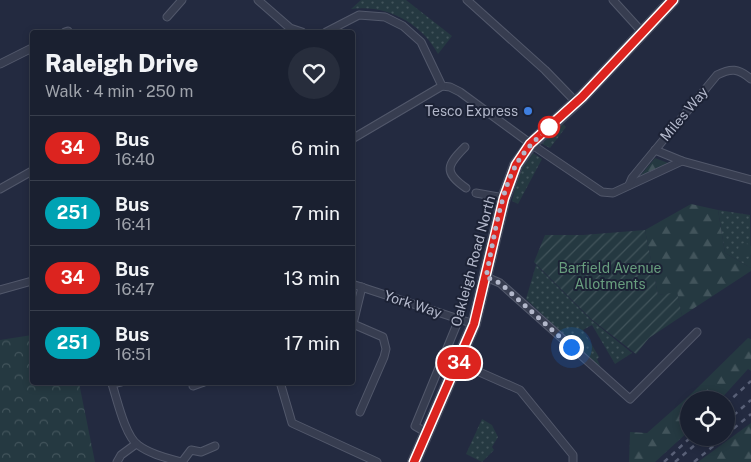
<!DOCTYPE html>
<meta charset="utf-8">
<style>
:root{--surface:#1a2030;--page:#272d3c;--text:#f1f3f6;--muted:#9fa3ab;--line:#383e4c}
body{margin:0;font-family:"Public Sans",sans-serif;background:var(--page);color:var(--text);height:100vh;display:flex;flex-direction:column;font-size:19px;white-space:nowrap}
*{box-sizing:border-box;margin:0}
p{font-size:16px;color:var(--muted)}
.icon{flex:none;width:28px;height:28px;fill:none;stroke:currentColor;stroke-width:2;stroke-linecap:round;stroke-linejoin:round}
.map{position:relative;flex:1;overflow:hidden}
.drawer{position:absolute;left:30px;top:30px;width:325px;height:355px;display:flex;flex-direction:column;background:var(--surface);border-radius:5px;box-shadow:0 2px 8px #0003,0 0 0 1px var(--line)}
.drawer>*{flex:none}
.badge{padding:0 10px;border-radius:16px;font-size:18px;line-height:32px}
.controls{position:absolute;left:680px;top:391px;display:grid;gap:10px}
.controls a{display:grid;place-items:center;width:55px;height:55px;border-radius:50%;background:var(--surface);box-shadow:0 2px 8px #0003,0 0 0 1px var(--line);font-size:25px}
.you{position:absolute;width:25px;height:25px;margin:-12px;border:4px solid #fff;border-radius:50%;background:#1a73e8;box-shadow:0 0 0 8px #1a73e833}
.map>.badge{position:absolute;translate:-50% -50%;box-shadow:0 0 0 2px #fff}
.round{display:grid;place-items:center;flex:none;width:52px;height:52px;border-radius:26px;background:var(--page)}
.summary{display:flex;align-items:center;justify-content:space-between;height:85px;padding:0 15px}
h1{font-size:24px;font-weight:800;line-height:38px}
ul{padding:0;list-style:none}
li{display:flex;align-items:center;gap:15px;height:65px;padding:0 15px;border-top:1px solid var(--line)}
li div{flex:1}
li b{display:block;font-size:19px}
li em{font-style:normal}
li .badge{min-width:55px;font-weight:700;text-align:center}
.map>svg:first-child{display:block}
.grass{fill:url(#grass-dots)}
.forest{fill:url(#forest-firs)}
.park{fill:url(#park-crowns)}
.garden{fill:url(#garden-furrows)}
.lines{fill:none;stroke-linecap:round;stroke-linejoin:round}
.minor-casing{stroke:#52586b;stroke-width:9}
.primary-casing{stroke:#404659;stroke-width:14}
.minor{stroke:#373d50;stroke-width:7}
.primary{stroke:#555c70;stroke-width:11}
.rail{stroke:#596077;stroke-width:2.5;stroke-dasharray:5 5;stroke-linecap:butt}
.line-casing{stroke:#fff;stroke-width:11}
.line{stroke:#dc241f;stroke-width:8}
.walk{stroke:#b3b8cb;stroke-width:5;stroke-dasharray:0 9}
.shop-dot{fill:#3f7fe0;stroke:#1c2235;stroke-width:2}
.stop-dot{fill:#fff;stroke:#dc241f;stroke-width:2.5}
.labels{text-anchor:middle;stroke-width:4;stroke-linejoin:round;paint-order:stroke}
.poi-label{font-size:14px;fill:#b3b8cb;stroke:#1c2235;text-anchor:end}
.street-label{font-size:14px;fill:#b3b8cb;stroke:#1c2235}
.park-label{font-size:14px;fill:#689e7e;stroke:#1c2235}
</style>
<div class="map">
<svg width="751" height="462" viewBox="0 0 751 462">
<defs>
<pattern id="grass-dots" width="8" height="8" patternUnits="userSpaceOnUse" patternTransform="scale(1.25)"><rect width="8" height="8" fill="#253941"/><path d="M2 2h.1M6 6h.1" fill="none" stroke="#42545b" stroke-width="1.8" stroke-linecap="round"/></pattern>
<pattern id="forest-firs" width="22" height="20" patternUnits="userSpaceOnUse" patternTransform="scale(1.25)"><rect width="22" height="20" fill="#253941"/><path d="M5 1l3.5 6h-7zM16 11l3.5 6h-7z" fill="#42545b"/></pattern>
<pattern id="park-crowns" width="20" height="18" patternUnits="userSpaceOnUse" patternTransform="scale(1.25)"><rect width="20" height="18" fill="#253941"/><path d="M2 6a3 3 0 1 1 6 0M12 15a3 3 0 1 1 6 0" fill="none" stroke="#42545b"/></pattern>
<pattern id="garden-furrows" width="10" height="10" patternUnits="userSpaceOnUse" patternTransform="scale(1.25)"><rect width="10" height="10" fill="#253941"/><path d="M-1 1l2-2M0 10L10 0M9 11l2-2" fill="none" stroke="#42545b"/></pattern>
</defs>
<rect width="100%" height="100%" fill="#232a40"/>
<g class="grass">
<path d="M361 0H406L452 36 438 54C422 23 386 4 351 9Z"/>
<path d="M562 123 566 127 550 148 542 144Z"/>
<path d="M533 153 542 159 518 204 512 201C516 186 519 162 533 153Z"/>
<path d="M718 210 750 215 751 268 725 253Z"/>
<path d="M536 265 590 319 632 353 615 364 592 325 583 330 599 357 597 359 601 368 582 351 579 339 565 336 526 299Z"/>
<path d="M482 419 492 425 498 437 492 447 494 450 482 462 466 454Z"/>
</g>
<g class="forest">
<path d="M655 158 668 163 640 176Z"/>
<path d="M691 204 718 210 725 253 751 268V271L682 316 677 293 658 295 645 230Z"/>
<path d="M748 338 751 339V371L748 369 720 400H689V431L655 462H629L630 432 647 433 690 395Z"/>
<path d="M751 423V462H698Z"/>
</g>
<g class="park">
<circle cx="745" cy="250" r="7"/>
<path d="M32 335V382L79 383 95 462H0V340Z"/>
</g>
<path class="garden" d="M645 230 658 295 677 292 682 316 649 338 636 354 591 319 534 262 545 235H583Z"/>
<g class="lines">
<g class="minor-casing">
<g id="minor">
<path d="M258 0 290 28 302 32"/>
<path d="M467 0 545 70 576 102"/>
<path d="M613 0 643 33"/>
<path d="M167 17 182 0"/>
<path d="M65 32 68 31"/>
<path d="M326 32 359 15 385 17 403 26 421 42 442 86 450 87 460 92 531 144 602 192 613 193 682 161 751 180"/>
<path d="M0 64 32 48"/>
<path d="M352 139 442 86"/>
<path d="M465 147C447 165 443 172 466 188"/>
<path d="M655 150 682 161"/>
<path d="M629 185 632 178 717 75C731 68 738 68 751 79"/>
<path d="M0 189 32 171"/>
<path d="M476 193 504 198"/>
<path d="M486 277 500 283 630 399 697 332"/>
<path d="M352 284 474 324"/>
<path d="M0 290 32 281"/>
<path d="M459 363 520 390 573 455V462"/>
<path d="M121 382 112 384C117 399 125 436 138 445 150 454 167 458 181 462"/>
<path d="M280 382 292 423 377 462"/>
<path d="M193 386 204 382"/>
<path d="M360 412 384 357 386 349 383 337 353 324 362 287"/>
<path d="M427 433 415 426 459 319"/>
<path d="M117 462 121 455 136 444"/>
<path d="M182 462 191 450 201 452 215 446"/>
</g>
</g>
<g class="primary-casing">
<path id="primary" d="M414 462 474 324 504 198 516 165 531 144 582 97 673 0"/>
</g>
<use href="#minor" class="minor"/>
<use href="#primary" class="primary"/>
<g class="rail">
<path d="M726 404 751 381"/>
<path d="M726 422 751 400"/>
<path d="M726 435 751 414"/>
<path d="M664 462 690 438"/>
<path d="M675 462 703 438"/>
<path d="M694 462 723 438"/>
</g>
</g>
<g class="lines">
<g class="line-casing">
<path id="line" d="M414 462 474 324 504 198 516 165 530 144 582 97 673 0"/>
</g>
<use href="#line" class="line"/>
<path class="walk" d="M549 127C537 139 524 150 516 165 500 193 493 244 486 277L500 283 571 347"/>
</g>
<circle class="shop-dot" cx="528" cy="111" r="5"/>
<circle class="stop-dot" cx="549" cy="127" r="10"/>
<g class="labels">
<g class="poi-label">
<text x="518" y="116">Tesco Express</text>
</g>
<g class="street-label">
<text transform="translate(684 114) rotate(-50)" y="5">Miles Way</text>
<text transform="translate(473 261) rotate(-75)" y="5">Oakleigh Road North</text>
<text transform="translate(413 304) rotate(18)" y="5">York Way</text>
</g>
<g class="park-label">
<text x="610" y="273">Barfield Avenue<tspan x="610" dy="16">Allotments</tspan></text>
</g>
</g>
</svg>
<div class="controls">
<a><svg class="icon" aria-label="locate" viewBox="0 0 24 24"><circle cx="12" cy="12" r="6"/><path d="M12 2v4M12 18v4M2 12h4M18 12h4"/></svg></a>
</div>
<div class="you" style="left:571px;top:347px"></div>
<b class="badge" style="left:459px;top:363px;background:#dc241f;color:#fff">34</b>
<section class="drawer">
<div class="summary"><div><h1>Raleigh Drive</h1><p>Walk · 4 min · 250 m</p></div><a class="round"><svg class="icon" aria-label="heart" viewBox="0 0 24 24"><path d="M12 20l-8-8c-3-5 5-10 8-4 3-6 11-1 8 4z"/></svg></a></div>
<ul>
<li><span class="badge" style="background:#dc241f;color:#fff">34</span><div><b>Bus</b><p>16:40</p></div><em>6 min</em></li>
<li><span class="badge" style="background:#00a3b4;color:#fff">251</span><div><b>Bus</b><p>16:41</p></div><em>7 min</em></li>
<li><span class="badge" style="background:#dc241f;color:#fff">34</span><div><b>Bus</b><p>16:47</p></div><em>13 min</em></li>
<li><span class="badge" style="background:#00a3b4;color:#fff">251</span><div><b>Bus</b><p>16:51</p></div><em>17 min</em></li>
</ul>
</section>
</div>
